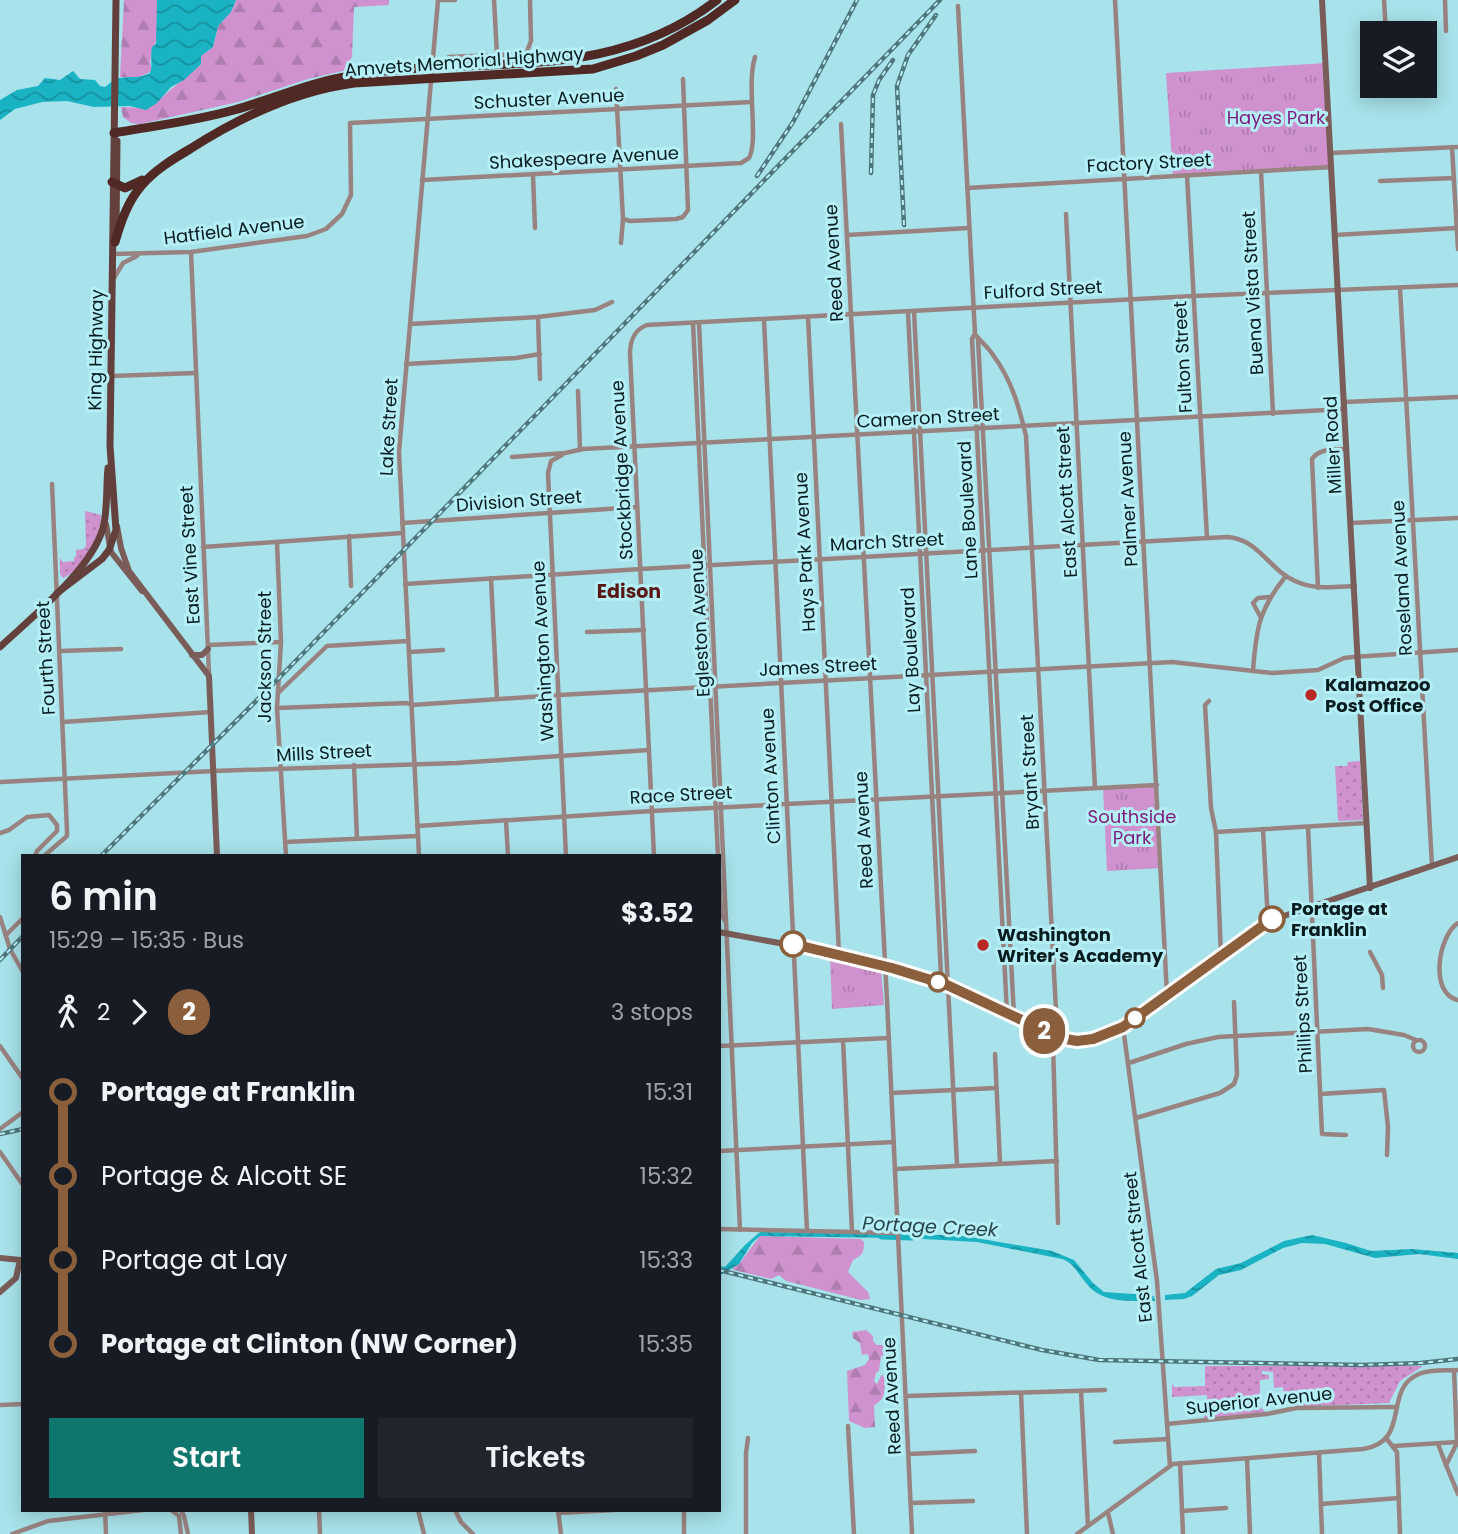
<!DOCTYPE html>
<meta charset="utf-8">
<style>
:root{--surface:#171b24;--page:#20242c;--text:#f1f3f6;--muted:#9ea1a6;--accent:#0f766e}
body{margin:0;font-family:Poppins,sans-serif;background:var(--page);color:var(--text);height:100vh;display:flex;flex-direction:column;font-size:26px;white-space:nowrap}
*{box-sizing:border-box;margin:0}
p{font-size:23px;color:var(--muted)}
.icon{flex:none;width:38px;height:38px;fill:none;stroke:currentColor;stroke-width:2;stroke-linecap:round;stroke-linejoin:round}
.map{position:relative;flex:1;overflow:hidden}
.panel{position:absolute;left:21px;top:854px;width:700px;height:658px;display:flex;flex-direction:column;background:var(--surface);border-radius:0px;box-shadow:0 4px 18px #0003}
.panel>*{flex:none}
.badge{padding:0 14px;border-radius:23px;font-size:24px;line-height:46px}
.tools{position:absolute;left:1360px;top:21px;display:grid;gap:14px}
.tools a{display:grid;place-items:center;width:77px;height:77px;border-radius:0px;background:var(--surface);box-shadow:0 4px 18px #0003;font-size:35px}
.map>.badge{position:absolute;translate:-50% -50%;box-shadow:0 0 0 4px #fff}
.legs{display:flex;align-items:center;gap:10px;height:77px;padding:0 28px;font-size:23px}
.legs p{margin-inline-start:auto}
.overview{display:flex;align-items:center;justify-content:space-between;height:119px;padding:0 28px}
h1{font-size:38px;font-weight:600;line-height:52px}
.cta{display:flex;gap:14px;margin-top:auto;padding:14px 28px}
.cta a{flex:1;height:80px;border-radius:0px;background:var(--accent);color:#fff;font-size:28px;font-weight:600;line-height:80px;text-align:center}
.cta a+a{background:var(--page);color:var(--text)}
ul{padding:0 28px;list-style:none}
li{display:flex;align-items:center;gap:24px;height:84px;font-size:26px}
li i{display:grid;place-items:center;width:10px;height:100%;margin:0 9px;background:currentColor}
li i::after{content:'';width:18px;height:18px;margin:-9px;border:5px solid;border-radius:50%;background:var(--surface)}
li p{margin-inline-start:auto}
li:first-child i{background:linear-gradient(#0000 50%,currentColor 0)}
li:last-child i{background:linear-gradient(currentColor 50%,#0000 0)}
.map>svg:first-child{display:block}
.grass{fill:url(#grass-dots)}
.forest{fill:url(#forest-firs)}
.park{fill:url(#park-tufts)}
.water{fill:url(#water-waves)}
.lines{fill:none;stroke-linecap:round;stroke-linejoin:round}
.river{stroke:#1ab3c4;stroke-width:7}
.street{stroke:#998380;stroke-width:4.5}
.secondary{stroke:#7a5c58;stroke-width:6}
.primary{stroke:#64403c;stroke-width:7}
.highway{stroke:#502924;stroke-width:9}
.rail-casing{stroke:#4f767b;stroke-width:4.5}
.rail{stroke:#b5eff7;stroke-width:2;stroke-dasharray:5;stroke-linecap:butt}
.line-1-casing{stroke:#fff;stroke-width:16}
.line-1{stroke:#8b5e3c;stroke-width:10}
.poi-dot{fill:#b82926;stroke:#b5eff7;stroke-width:2.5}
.stop-1-dot{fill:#fff;stroke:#8b5e3c;stroke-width:3.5}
.labels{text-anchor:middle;stroke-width:6;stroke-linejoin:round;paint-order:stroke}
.street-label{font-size:18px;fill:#051c1f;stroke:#b5eff7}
.park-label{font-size:18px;fill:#7d187f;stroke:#b5eff7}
.poi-label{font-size:18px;font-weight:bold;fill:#051c1f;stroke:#b5eff7;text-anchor:start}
.stop-label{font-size:18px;font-weight:bold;fill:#051c1f;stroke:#b5eff7;text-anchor:start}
.neighbourhood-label{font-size:19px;font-weight:bold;fill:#5a1613;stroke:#b5eff7}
.water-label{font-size:19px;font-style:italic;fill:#29464a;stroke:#b5eff7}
</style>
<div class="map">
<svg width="1458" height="1534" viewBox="0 0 1458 1534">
<defs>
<pattern id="grass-dots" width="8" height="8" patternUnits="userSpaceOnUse" patternTransform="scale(1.75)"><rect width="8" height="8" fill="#cf92ce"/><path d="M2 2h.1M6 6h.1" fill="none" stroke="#b07db0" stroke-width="1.8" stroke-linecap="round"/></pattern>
<pattern id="forest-firs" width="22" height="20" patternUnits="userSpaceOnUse" patternTransform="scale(1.75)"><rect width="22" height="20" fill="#cf92ce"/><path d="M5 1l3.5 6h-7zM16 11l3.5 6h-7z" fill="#b07db0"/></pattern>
<pattern id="park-tufts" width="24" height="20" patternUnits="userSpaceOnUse" patternTransform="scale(1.75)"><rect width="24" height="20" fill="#cf92ce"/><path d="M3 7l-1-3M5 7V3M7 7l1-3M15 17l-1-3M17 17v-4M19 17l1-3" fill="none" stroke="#b07db0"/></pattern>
<pattern id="water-waves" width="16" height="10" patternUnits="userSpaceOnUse" patternTransform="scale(1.75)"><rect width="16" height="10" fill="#1ab3c4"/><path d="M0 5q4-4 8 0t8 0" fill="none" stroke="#15919f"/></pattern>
</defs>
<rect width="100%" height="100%" fill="#a8e2ea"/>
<g class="grass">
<path d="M85 511 101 515C102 534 82 571 63 578L60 574V558L63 562 74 561V557H76V550L83 549 86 546Z"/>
<path d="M1360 761 1363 820 1338 821 1335 766H1347L1348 762Z"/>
<path d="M1205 1366H1423L1400 1381 1389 1403 1292 1407 1285 1403 1283 1387 1274 1388 1273 1372 1262 1371V1374L1269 1375V1379L1260 1380V1407L1267 1413 1204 1419 1203 1407H1207V1395L1172 1397V1383L1174 1387 1205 1386Z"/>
</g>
<g class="forest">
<path d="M124 0H157V37L150 61 152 71 137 78 120 77Z"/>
<path d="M236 0H389V5L354 7 352 56 347 70 308 79 238 102 140 124 131 123 123 117 121 107 149 108 201 64V56L213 47 218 26 231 12Z"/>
<path d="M760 1236 861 1239 864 1242C864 1252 863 1255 853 1260L848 1272 868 1292 870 1299 861 1300 786 1281 779 1275 771 1279 734 1270 732 1268 739 1264Z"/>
<path d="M866 1330 873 1336V1341L877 1345H884V1356H881L879 1371 876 1373 874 1381 877 1384 882 1374 886 1380 883 1398 874 1406 875 1427 865 1428 849 1421 847 1371 865 1365 869 1359 868 1354 862 1355 860 1343 853 1338 852 1332Z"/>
</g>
<g class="park">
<path d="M1326 63 1332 167 1173 176 1166 73Z"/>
<path d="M1157 785 1161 868 1107 871 1103 788Z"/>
<path d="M830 956 881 970 884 1005 832 1009Z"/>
</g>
<g class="water">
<path d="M157 0H236L231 12 218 26 213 47 201 56V64L184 80 171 87 157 103 146 110 130 106 94 107 67 101 42 102 15 109 0 120V100L17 90 38 86 45 78 60 80 73 71 80 79 95 80 100 86 105 87C110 84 113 78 120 78 132 76 139 79 150 73 153 67 150 55 152 47L156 44Z"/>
<path d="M760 1232 892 1234V1238L760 1236 752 1243 739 1264 719 1276V1266L725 1267 745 1245Z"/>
<path d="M913 1234 964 1236 1052 1251 1074 1260 1093 1283 1104 1292 1149 1295 1154 1296 1155 1301C1130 1301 1102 1304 1086 1283 1078 1274 1074 1263 1062 1259L977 1242 905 1238V1235Z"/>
<path d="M1312 1235 1346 1243 1371 1251 1412 1249 1458 1253V1259L1419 1254 1375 1258 1325 1244 1302 1243 1283 1248 1241 1270 1219 1275 1192 1296 1184 1299 1165 1300V1295L1185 1293 1216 1269 1241 1263 1284 1241Z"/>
</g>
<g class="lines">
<path class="river" d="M882 1236 912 1237"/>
<g class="street">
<path d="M438 0H455"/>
<path d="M494 0 497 55"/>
<path d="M1115 0 1167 995"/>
<path d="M1384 0 1386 33"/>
<path d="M1445 0 1446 31"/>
<path d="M958 6 975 334 972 339 1007 1013"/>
<path d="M449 57 526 54 531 41 530 0"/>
<path d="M616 89 623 219 621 243"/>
<path d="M841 124 887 1000 912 1534"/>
<path d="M1452 147 1458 249"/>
<path d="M1331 153 1458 147"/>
<path d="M1261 171 1273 414"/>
<path d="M533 175 535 228"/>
<path d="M1187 175 1207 538"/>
<path d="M422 180 741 163 749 158C759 139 746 86 755 57"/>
<path d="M1380 181 1454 178"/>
<path d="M967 188 1332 167"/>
<path d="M1066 214 1095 788"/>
<path d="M623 219 630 221 676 219 683 217 688 210 683 79"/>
<path d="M847 235 969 228"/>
<path d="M1335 235 1457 228"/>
<path d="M191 252 209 674"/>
<path d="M113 254 191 252 307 236 326 229 342 214 351 195 350 123 751 102"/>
<path d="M114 278 123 263 137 256"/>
<path d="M1400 288 1432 866"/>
<path d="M914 311 957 1165"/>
<path d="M908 312 941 975 946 984"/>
<path d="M538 317 540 379"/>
<path d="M808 317 839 954"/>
<path d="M764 320 807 1231"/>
<path d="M693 323 718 856"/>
<path d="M699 323 740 1230"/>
<path d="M410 324 538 317 595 310 612 302"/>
<path d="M975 334C980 341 988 347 993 355 1011 379 1019 406 1026 436L1057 1030 1053 1043 1058 1223"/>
<path d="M978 339 1014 1016"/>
<path d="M406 364 516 358 540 354"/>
<path d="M112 376 196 373"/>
<path d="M578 391 580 450"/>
<path d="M1345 402 1458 397"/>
<path d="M562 455 551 461 548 473 566 856"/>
<path d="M512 457 565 453 583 449 1345 409"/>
<path d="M402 523 637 507"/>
<path d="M1351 523 1458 518"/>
<path d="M349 536 351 586"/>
<path d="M277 542 281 642 277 708 286 856"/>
<path d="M203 547 402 533"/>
<path d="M491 578 497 699"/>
<path d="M405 584 641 569 1227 537C1259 539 1268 569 1295 581 1314 590 1334 587 1355 586"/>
<path d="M1318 588 1312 459C1319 448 1334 450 1347 449"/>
<path d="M1260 616 1253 603 1258 598 1269 597"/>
<path d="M587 632 644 630"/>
<path d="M208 645 281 642"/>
<path d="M60 651 121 649"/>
<path d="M409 652 443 650"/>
<path d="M1253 671C1256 629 1259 609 1286 576"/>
<path d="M278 693 327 646 408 641"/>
<path d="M1209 701 1205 705 1211 808 1216 832"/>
<path d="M277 708 407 703 412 705 559 695 1172 662 1273 673 1318 670 1344 658 1353 657 1458 650"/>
<path d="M63 722 211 712"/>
<path d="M354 765 357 839"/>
<path d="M0 782 214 771 457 763 649 750"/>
<path d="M506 820 508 856"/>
<path d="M417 826 652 811 1157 785"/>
<path d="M1308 827 1322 1134 1346 1135"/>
<path d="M1263 829 1268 922"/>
<path d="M0 833 9 830 27 817 49 815 57 825V831L37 851 35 856"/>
<path d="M285 842 418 836"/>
<path d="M44 856 67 836V831L52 484"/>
<path d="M419 856 399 452 438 0"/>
<path d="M654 856 630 354C630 340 634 330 647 325L1194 296 1458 285"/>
<path d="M719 873 721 914 725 921"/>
<path d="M0 917 10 949 23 972"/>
<path d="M1458 923C1438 936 1429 994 1458 1000"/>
<path d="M6 935 23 918"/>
<path d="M1370 952 1382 975 1383 988"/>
<path d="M1221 956 1216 832 1366 823"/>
<path d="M1123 1027 1157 1281 1170 1466"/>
<path d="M843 1040 852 1232"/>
<circle cx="1419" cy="1046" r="6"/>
<path d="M0 1046 23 1079"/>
<path d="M719 1046 889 1038"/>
<path d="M995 1054 1000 1163"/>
<path d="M1129 1063 1186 1044 1218 1037 1368 1029 1404 1035 1416 1040"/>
<path d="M891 1093 996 1088"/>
<path d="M1320 1094 1384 1090 1388 1127 1387 1155"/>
<path d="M1136 1118 1220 1093 1234 1084 1237 1075 1234 1002"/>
<path d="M0 1129 23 1112"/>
<path d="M719 1151 894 1142"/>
<path d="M0 1152 23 1185"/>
<path d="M895 1169 1057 1161"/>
<path d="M719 1229 898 1233"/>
<path d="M1454 1370 1457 1442"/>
<path d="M1081 1391 1088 1526"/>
<path d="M1021 1393 1027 1534"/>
<path d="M906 1396 1105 1390"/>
<path d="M0 1405 23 1404"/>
<path d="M1167 1424 1267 1414 1296 1408 1396 1407"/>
<path d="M848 1426 854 1534"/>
<path d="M1386 1438 1397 1452 1400 1534"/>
<path d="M1115 1442 1168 1439"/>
<path d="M1457 1443 1446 1465 1458 1494"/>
<path d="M1438 1444 1446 1465"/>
<path d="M1394 1446 1457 1442"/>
<path d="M1319 1453 1322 1534"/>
<path d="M909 1454 975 1451"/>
<path d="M1247 1458 1250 1534"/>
<path d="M1180 1463 1183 1534"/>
<path d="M911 1503 973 1501"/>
<path d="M1321 1504 1399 1498"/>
<path d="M105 1510 106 1534"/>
<path d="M171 1510 179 1516 181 1534"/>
<path d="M181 1510 184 1516 188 1534"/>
<path d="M319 1510 320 1534"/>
<path d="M418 1510 424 1534"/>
<path d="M455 1510 461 1522 473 1534"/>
<path d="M558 1510 561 1534"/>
<path d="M684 1510V1534"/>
<path d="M1182 1511 1226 1508"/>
<path d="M558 1513 614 1510"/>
<path d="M1108 1513 1113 1534"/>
<path d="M12 1534 48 1521 143 1510"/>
<path d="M746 1534V1453L748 1438"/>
<path d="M1077 1534 1173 1464 1363 1449C1412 1442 1382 1389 1419 1374 1431 1369 1446 1371 1458 1370"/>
</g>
<g class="secondary">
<path d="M1322 0 1370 888"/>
<path d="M106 524 111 552 142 591"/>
<path d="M117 526 121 548 129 571 209 676 217 856"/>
<path d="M192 655H202L208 649"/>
<path d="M719 932 839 954 911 973 946 985 1060 1038 1077 1041 1093 1039 1123 1027 1272 920 1458 857"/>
<path d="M0 1258 21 1260"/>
<path d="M0 1292 16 1278 20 1260"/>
<path d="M251 1510 252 1534"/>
</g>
<g class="primary">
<path d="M116 230 117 141"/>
<path d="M57 593 102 559 109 550 116 530 110 446 116 0"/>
<path d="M0 647C32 617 91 570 103 528 108 509 106 487 108 468"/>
</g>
<g class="highway">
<path d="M114 133C154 126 195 121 234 110 273 99 310 82 351 76 480 53 605 87 717 0"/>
<path d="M112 182 125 188 142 180"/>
<path d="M115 242C121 221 128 201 142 185 155 170 173 159 190 149 240 117 294 91 354 83L593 69 636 56 663 45 708 20 735 0"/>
</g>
<g class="rail-casing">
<g id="rail">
<path d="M871 173 873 95 879 80 893 60"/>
<path d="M757 176 793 122 857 0"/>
<path d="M904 225 897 86 908 55 936 15"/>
<path d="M101 856 279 678 940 0"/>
<path d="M0 960 23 936"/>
<path d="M0 1134 23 1129"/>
<path d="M719 1270 1042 1350 1099 1360 1362 1365 1421 1363 1458 1359"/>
</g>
</g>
<use href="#rail" class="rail"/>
</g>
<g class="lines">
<g class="line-1-casing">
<path id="line-1" d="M793 944 892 968 947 985 1060 1038 1077 1041 1093 1039 1123 1027 1272 919"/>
</g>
<use href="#line-1" class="line-1"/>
</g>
<g class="poi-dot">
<circle cx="1311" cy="695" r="7"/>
<circle cx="983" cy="945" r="7"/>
</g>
<g class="stop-1-dot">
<circle cx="1272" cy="919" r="12"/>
<circle cx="793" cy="944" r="12"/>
<circle cx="938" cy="982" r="9"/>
<circle cx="1135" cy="1018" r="9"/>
</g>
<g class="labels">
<g class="street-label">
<text transform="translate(464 62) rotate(-4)" y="6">Amvets Memorial Highway</text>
<text transform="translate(549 99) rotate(-3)" y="6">Schuster Avenue</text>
<text transform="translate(584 158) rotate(-3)" y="6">Shakespeare Avenue</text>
<text transform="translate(1149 163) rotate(-3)" y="6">Factory Street</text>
<text transform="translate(234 230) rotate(-7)" y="6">Hatfield Avenue</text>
<text transform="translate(834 263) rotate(-93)" y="6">Reed Avenue</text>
<text transform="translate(1043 290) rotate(-3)" y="6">Fulford Street</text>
<text transform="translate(1253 293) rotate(-93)" y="6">Buena Vista Street</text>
<text transform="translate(96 350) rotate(-89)" y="6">King Highway</text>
<text transform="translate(1183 357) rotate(-93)" y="6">Fulton Street</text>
<text transform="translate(928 418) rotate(-3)" y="6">Cameron Street</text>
<text transform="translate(389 427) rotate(-87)" y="6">Lake Street</text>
<text transform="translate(1333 445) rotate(-93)" y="6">Miller Road</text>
<text transform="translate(622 470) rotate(-93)" y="6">Stockbridge Avenue</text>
<text transform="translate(1128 499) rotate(-93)" y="6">Palmer Avenue</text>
<text transform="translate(519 501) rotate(-4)" y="6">Division Street</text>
<text transform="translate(1067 502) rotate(-93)" y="6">East Alcott Street</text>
<text transform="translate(968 510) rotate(-93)" y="6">Lane Boulevard</text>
<text transform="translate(887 542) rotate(-3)" y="6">March Street</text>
<text transform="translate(805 552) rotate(-93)" y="6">Hays Park Avenue</text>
<text transform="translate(190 555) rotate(-93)" y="6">East Vine Street</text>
<text transform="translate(1402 578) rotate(-93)" y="6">Roseland Avenue</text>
<text transform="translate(700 623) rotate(-93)" y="6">Egleston Avenue</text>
<text transform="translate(911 650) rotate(-93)" y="6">Lay Boulevard</text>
<text transform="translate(543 651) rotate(-93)" y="6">Washington Avenue</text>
<text transform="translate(265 657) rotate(-90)" y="6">Jackson Street</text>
<text transform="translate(46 658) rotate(-93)" y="6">Fourth Street</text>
<text transform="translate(818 667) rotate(-3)" y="6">James Street</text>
<text transform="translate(324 753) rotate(-3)" y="6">Mills Street</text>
<text transform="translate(1030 772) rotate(-93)" y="6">Bryant Street</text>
<text transform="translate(771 776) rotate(-93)" y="6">Clinton Avenue</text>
<text transform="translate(681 795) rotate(-3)" y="6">Race Street</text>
<text transform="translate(864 830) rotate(-93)" y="6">Reed Avenue</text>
<text transform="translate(1303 1014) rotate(-93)" y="6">Phillips Street</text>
<text transform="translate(1138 1247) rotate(-96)" y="6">East Alcott Street</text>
<text transform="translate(892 1396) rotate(-93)" y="6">Reed Avenue</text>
<text transform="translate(1259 1401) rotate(-6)" y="6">Superior Avenue</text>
</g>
<g class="park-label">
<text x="1276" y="124">Hayes Park</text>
<text x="1132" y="823">Southside<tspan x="1132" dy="21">Park</tspan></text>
</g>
<g class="poi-label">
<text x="1325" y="691">Kalamazoo<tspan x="1325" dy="21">Post Office</tspan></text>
<text x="997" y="941">Washington<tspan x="997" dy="21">Writer's Academy</tspan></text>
</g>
<g class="stop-label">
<text x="1291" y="915">Portage at<tspan x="1291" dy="21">Franklin</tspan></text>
</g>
<g class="neighbourhood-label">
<text x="629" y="598">Edison</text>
</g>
<g class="water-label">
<text transform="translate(930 1226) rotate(3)" y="7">Portage Creek</text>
</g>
</g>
</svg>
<div class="tools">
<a><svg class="icon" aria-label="layers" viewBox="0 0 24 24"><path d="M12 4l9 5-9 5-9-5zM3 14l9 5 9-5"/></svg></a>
</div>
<b class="badge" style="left:1044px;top:1031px;background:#8b5e3c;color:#fff">2</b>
<section class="panel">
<div class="overview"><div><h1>6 min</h1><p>15:29 – 15:35 · Bus</p></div><b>$3.52</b></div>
<div class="legs"><svg class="icon" aria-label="walk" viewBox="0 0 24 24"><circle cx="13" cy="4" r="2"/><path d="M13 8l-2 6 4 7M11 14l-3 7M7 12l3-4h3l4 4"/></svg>2<svg class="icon" aria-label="forward" viewBox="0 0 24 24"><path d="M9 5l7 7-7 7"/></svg><b class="badge" style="background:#8b5e3c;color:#fff">2</b><p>3 stops</p></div>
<ul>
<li><i style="color:#8b5e3c"></i><b>Portage at Franklin</b><p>15:31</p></li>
<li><i style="color:#8b5e3c"></i><span>Portage &amp; Alcott SE</span><p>15:32</p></li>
<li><i style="color:#8b5e3c"></i><span>Portage at Lay</span><p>15:33</p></li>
<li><i style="color:#8b5e3c"></i><b>Portage at Clinton (NW Corner)</b><p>15:35</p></li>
</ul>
<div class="cta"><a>Start</a><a>Tickets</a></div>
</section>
</div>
